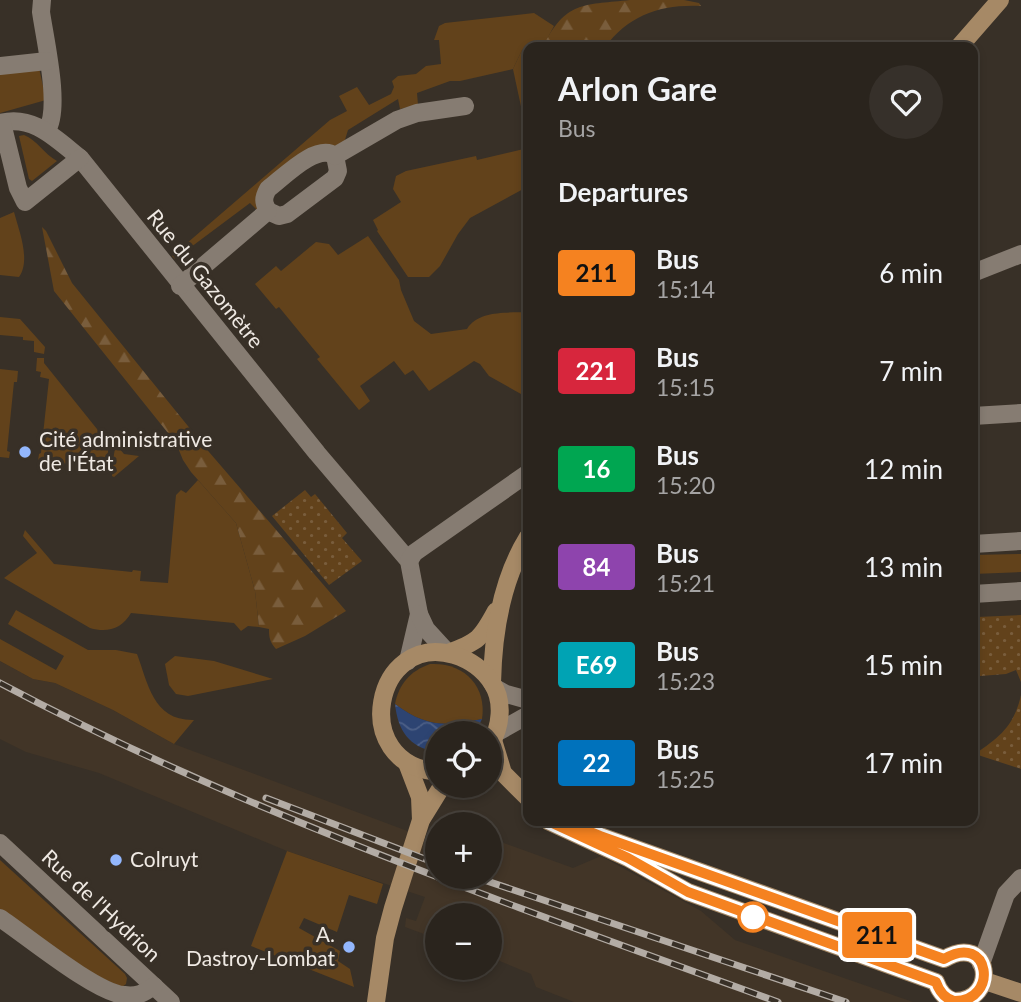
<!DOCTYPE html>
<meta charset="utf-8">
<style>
:root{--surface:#2a241d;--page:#36302a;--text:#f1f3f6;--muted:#a5a4a4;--line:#46413b}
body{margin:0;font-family:Lato,sans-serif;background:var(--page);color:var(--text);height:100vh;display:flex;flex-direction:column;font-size:26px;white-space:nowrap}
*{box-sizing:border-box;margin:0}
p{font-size:23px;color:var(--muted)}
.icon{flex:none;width:38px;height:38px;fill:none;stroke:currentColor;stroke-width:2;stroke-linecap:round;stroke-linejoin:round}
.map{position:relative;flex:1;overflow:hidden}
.drawer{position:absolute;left:523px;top:42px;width:455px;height:784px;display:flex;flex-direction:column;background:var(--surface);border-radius:14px;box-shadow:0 4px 10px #0003,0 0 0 2px var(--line)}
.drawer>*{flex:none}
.badge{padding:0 14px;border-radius:5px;font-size:24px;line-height:46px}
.tools{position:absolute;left:425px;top:721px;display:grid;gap:14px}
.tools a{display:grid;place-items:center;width:77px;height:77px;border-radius:50%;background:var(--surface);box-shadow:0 4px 10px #0003,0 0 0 2px var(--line);font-size:35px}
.map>.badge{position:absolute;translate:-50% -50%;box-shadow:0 0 0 4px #fff}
h2{padding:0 35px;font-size:26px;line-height:63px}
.round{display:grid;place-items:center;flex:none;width:74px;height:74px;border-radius:37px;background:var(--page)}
.head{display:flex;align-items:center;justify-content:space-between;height:119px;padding:0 35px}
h1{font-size:33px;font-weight:700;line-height:52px}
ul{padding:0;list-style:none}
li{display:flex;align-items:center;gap:21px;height:98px;padding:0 35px}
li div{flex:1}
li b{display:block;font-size:26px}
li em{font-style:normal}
li .badge{min-width:77px;font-weight:700;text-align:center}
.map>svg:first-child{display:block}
.built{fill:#423527}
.grass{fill:#62421b}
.forest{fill:url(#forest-firs)}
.park{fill:url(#park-dots)}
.water{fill:url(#water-waves)}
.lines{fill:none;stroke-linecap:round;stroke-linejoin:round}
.street{stroke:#867c72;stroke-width:18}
.secondary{stroke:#a68966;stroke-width:18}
.rail-casing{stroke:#b3aca5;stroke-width:7}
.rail{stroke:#383027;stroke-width:4.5;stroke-dasharray:13;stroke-linecap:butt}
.line-casing{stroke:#fff;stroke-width:16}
.line{stroke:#f58220;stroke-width:10}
.poi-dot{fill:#93b7fd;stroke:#383027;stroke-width:2.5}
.stop-dot{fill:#fff;stroke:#f58220;stroke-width:3.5}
.labels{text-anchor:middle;stroke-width:7;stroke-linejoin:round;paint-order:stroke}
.street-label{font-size:21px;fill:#efe9e3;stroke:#383027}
.poi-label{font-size:21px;fill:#efe9e3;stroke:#383027;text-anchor:start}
</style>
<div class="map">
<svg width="1021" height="1002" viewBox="0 0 1021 1002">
<defs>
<pattern id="forest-firs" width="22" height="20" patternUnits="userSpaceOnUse" patternTransform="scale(1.75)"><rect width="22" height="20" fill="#62421b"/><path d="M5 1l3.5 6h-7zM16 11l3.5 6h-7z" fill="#795d3c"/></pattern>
<pattern id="park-dots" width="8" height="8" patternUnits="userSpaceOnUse" patternTransform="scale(1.75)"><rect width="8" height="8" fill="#62421b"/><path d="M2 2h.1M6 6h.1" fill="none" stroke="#795d3c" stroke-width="1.8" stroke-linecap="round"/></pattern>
<pattern id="water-waves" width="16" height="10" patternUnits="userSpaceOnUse" patternTransform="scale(1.75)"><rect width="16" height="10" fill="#2d4472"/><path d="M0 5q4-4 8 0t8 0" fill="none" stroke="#4c5f86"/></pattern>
</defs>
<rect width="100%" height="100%" fill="#383027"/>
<path class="built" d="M0 661 33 679 55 683 113 710 174 744 437 842 438 877H490V838L573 868 601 856 701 911 735 940 913 1002H574L536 987 531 974 490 957V915H438L437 939 432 937 405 927 406 918 416 921 425 897 287 851 99 773 26 752 0 739Z"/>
<g class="grass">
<path d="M534 13 554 26 545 43 522 50 513 69 460 81H450L417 93 418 105 400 109 398 99 348 130 344 143 323 151 257 210 250 203 175 259 172 256 330 120 347 111 339 96 357 87 369 105 391 94 394 87 392 81 398 76 416 74 426 66 441 64 439 40H434L439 26 445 23Z"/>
<path d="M39 68 46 100 0 113V72Z"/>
<path d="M24 135C37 140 44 154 57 161L32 181 29 179 19 136Z"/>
<path d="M528 148 527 187 470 218 458 234 440 266 429 277H408L377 231 378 230 373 220 401 202 393 189 396 176 406 171 476 156 477 160Z"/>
<path d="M14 212C19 231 31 260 19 277L0 275V218Z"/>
<path d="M368 236 399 280 401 290 414 321 431 334 467 329C478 310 509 313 528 312V386L521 394 489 376 480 364 474 361 429 391 413 370 405 375 394 361 360 386 370 401 359 410 317 359 320 357 279 307 276 309 255 284 276 266 281 271 316 242 329 244 338 255Z"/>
<path d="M0 317 20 319 45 347 44 354 34 352V341L23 340V337L0 335Z"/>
<path d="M37 358H44V363L109 444 107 459H113L115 449 118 447 124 454 139 456 114 477 112 476V468L38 461 39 454 41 453 49 379 40 377 41 372 36 371Z"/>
<path d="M0 369 18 371 17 382H14L7 451 10 452 9 458 0 457Z"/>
<path d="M198 480 236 523 255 591 259 627 248 626 241 631 234 623 131 613C122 629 107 633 90 628L4 578 37 553 23 536 25 530 54 564 132 572 133 570 141 571 140 581 168 583 176 495 181 490 186 493Z"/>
<path d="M1021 554V572L973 574V555Z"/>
<path d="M16 610 88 650H116L137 654C148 683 153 721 194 720L174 744 113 710 55 683 33 679 0 661V639L56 670 64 656 8 624Z"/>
<path d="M175 656 214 661 273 679 188 696 176 694 169 685 165 664Z"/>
<path d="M430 664C464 662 487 686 482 719 445 727 426 727 395 704 399 684 410 671 430 664Z"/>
<path d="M287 851 383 884 377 904 349 895 337 932 304 918 299 928 340 951 338 961 350 969 354 987 251 946Z"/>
<path d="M0 860 125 974 127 978 126 984 122 987 96 976 0 909Z"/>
</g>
<g class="forest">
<path d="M630 0H684L699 3 701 6C661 4 629 15 605 47H532L545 43C567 0 587 5 630 0Z"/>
<path d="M528 48V139L513 69 522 50Z"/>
<path d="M42 227 46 231 72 283 209 452 346 611 305 636 276 649C270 642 269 638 269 629L259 627 255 591 236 523 191 472 183 460 176 443 54 291Z"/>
</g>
<g class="park">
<path d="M305 490 311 497 315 494 347 533 342 538 362 561 329 585 272 516Z"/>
<path d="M1021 615V682L1016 670 1006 674 980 676 977 617Z"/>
<path d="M1021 695V769L975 754C1000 737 1014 726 1021 695Z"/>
</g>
<path class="water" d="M395 704C426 727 445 727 482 719L475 733H438L436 752C409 747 398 731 395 704Z"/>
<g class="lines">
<g class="street">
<path d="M42 0 41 12C45 40 61 108 47 130"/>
<path d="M0 66 47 61"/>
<path d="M0 123C33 114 56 139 80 158L317 453 409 561 419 614 408 661"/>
<path d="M2 123 18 188 25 202 80 158"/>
<path d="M268 211 279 216 287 214 335 178 338 171 335 156"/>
<path d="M973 273 1021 254"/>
<path d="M180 286 268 211C263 202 263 198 268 189 283 178 317 142 335 156L397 120 417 113 465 106"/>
<path d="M973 416 1021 413"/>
<path d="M973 544 1021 541"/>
<path d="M409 561 414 553 528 473"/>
<path d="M973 594 1021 591"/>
<path d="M419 614 426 629 448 653"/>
<path d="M495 688 506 694 528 700"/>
<path d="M496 733 528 715"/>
<path d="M0 843 171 1002"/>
<path d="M0 918C27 936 96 993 124 995 137 997 144 993 154 986"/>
<path d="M981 964 1006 894 1021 878"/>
</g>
<g class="secondary">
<path d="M959 47 1000 0"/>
<path d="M448 653C478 642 481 639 496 611"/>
<path d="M492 683C493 634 502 579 528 537"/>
<path d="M493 740 503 773 528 798"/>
<path d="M407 763 420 797 421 820"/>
<path d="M438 772C347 764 375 631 454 655 470 660 483 669 492 683 504 701 501 727 490 745"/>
<path d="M548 821 628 858 688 892 936 982C939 991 944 998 954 1001 999 1002 991 931 944 959L600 836 563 821"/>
<path d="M985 981 1021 993"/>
<path d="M376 1002 385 938 393 908 421 820 442 786"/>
</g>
<g class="rail-casing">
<g id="rail">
<path d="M0 683C249 815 514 906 778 1002"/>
<path d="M266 798 438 864"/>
<path d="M475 877 846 1002"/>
</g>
</g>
<use href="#rail" class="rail"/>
</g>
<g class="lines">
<g class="line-casing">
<path id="line" d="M548 821 628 858 688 892 936 982C939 991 944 998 954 1001 999 1002 991 931 944 959L600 836 563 821"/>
</g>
<use href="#line" class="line"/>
</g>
<g class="poi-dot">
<circle cx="25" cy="452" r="7"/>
<circle cx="116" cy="860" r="7"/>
<circle cx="349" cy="947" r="7"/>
</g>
<circle class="stop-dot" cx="753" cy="917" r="14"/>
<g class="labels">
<g class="street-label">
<text transform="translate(205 279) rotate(51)" y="7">Rue du Gazomètre</text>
<text transform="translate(101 906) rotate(43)" y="7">Rue de l'Hydrion</text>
</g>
<g class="poi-label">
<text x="39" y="447">Cité administrative<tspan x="39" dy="24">de l'État</tspan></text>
<text x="130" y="867">Colruyt</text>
<text x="335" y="942" text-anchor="end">A.<tspan x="335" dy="24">Dastroy-Lombat</tspan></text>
</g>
</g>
</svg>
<div class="tools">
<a><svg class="icon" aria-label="locate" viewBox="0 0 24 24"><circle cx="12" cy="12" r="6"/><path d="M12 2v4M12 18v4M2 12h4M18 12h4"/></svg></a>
<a>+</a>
<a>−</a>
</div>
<b class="badge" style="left:877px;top:935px;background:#f58220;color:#111">211</b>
<section class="drawer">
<div class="head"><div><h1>Arlon Gare</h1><p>Bus</p></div><a class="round"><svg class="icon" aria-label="heart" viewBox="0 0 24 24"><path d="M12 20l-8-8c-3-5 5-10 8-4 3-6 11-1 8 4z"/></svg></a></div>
<h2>Departures</h2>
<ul>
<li><span class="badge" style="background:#f58220;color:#111">211</span><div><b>Bus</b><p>15:14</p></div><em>6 min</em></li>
<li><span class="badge" style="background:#d7263d;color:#fff">221</span><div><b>Bus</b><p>15:15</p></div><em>7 min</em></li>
<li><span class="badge" style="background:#00a651;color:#fff">16</span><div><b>Bus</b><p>15:20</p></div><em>12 min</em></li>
<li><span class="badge" style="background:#8e44ad;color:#fff">84</span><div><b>Bus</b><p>15:21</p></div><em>13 min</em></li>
<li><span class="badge" style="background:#00a3b4;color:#fff">E69</span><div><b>Bus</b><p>15:23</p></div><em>15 min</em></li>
<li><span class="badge" style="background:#0072bc;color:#fff">22</span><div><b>Bus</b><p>15:25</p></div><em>17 min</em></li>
</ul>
</section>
</div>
